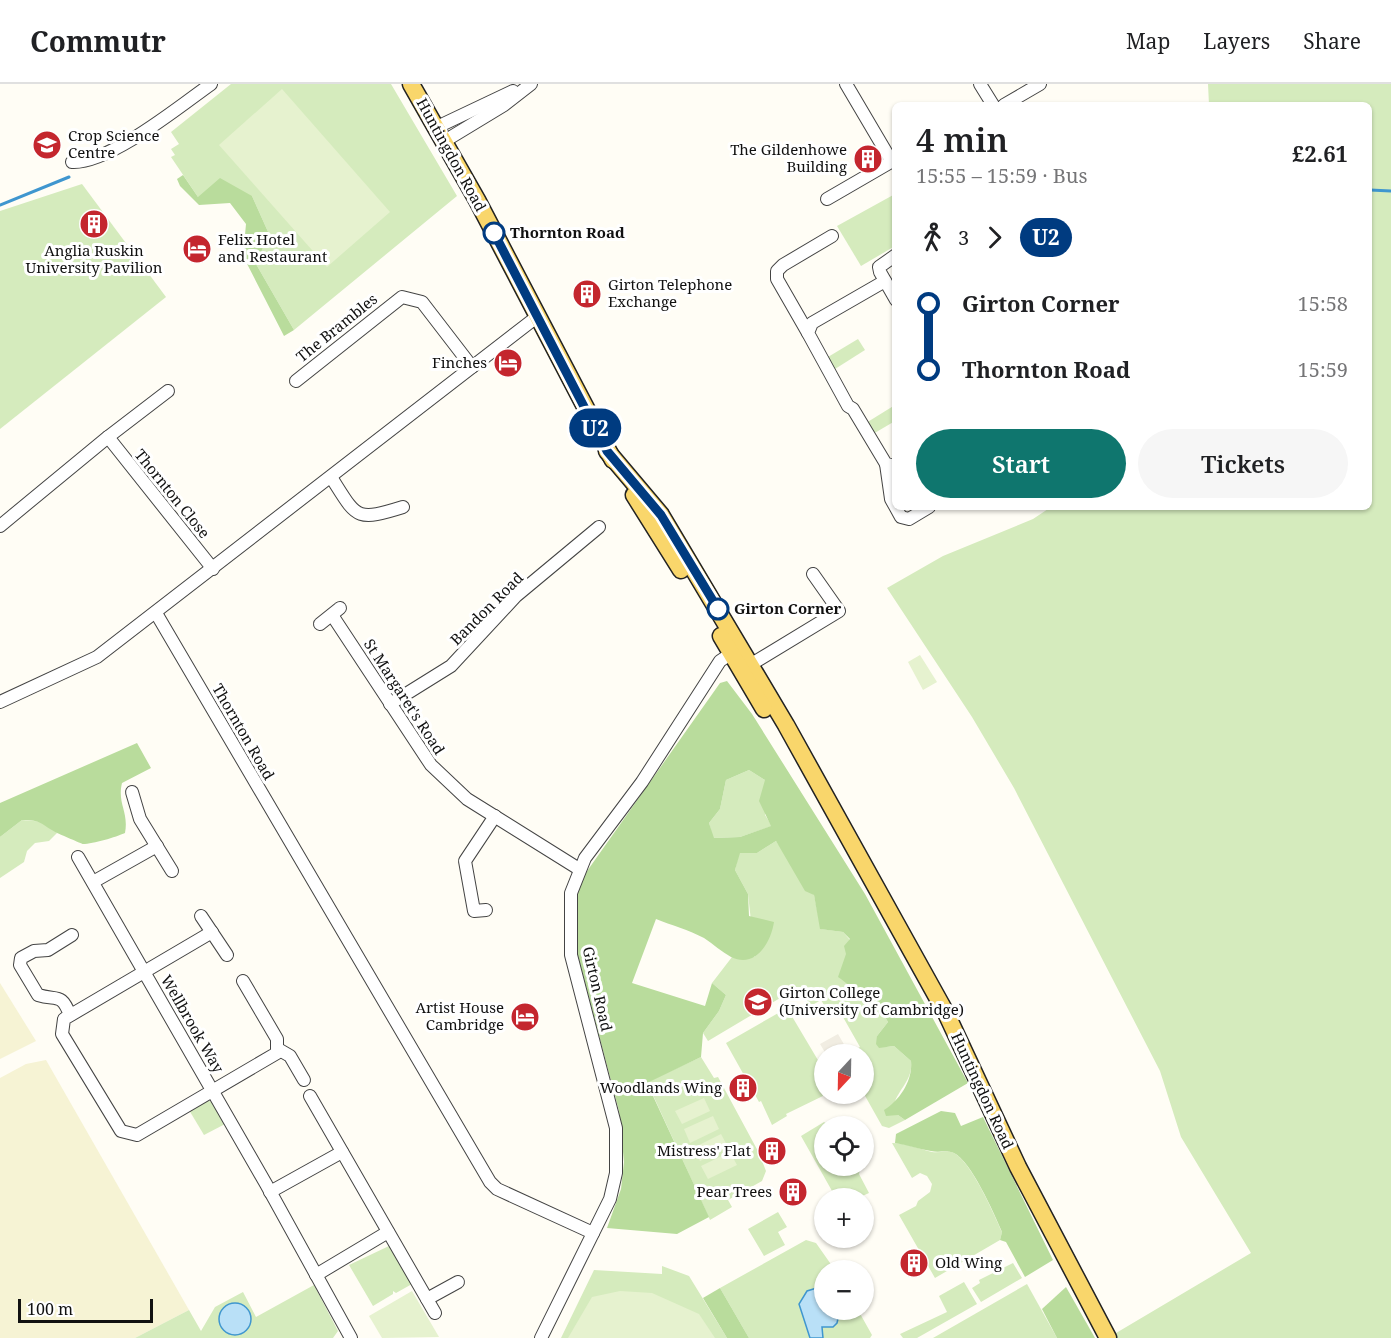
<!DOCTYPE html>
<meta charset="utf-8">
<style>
:root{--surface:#fff;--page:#f6f6f6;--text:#202124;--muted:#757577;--line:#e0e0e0;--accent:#0f766e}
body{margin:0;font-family:"Noto Serif",serif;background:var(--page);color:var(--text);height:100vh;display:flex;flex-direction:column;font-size:22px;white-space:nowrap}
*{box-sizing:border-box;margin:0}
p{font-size:20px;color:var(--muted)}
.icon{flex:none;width:33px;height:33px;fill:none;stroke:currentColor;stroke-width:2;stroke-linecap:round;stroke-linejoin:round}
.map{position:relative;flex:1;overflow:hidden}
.panel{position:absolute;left:892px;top:18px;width:480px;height:408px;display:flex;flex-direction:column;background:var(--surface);border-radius:9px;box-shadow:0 2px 4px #0004}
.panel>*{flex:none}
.badge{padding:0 12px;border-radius:20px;font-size:21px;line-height:39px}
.needle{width:39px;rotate:202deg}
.buttons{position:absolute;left:814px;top:960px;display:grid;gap:12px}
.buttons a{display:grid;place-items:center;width:60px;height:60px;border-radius:50%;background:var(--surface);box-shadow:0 2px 4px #0004;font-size:30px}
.scale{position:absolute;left:18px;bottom:15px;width:135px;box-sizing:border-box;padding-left:6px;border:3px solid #111;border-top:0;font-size:16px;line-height:21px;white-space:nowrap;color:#111;-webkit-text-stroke:4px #fff;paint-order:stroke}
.map>.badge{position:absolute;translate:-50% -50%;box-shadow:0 0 0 3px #fff}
.legs{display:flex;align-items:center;gap:9px;height:66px;padding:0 24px;font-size:20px}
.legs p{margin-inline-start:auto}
.head{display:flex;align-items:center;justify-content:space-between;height:102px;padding:0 24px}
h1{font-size:33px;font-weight:600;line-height:45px}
.button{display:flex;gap:12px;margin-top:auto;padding:12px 24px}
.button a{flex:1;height:69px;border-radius:36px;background:var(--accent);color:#fff;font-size:24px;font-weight:600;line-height:69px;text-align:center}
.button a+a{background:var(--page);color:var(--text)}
ul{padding:0 24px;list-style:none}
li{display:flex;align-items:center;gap:21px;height:66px;font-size:22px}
li i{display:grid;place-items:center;width:9px;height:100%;margin:0 8px;background:currentColor}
li i::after{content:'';width:15px;height:15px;margin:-8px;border:4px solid;border-radius:50%;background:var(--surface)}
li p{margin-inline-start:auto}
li:first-child i{background:linear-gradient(#0000 50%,currentColor 0)}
li:last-child i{background:linear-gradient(currentColor 50%,#0000 0)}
header{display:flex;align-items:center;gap:36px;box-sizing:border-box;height:84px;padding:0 30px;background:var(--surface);border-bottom:2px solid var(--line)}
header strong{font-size:28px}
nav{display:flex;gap:33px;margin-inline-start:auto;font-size:21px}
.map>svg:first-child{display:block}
.farmland{fill:#f6f3d4}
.green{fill:#d5ebbd}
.forest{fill:#b9dc9c;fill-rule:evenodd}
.pitch{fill:#e6f2cf}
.plaza{fill:#f1ede2}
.water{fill:#b9e0f7;stroke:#3f96cf;stroke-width:1.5}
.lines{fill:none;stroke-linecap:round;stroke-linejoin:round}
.stream{stroke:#3f96cf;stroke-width:3}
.minor-casing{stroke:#444;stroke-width:14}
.major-casing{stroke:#222;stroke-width:19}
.minor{stroke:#fff;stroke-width:12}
.major{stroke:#f9d66b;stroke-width:16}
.line-1-casing{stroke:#fff;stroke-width:14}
.line-1{stroke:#003b80;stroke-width:9}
.stop-1-dot{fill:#fff;stroke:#003b80;stroke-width:3}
.labels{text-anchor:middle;stroke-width:6;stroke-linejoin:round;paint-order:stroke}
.poi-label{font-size:15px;fill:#111;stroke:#fff;text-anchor:end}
.street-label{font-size:15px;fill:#111;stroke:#fff}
.stop-label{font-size:15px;font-weight:bold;fill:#111;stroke:#fff;text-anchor:start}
</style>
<header>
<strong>Commutr</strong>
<nav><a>Map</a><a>Layers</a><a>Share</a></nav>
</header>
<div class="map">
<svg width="1391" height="1254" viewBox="0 0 1391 1254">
<rect width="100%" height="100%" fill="#fffdf5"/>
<g class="farmland">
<path d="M0 899 36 957 0 975Z"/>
<path d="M46 976 189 1226 135 1254H0V994L26 980Z"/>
</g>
<g class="green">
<path d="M231 0H391L457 112 294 246 256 180 269 150 252 112 198 113 171 73 175 71 171 65 179 60 171 48Z"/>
<path d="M1208 0H1391V1254H1113L1111 1252 1251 1169 1181 1053 1160 987 1014 704 972 633 887 504 943 472 1033 435 1051 423H1370V21H1209Z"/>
<path d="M82 100 166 213 0 345V127Z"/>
<path d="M895 110V162L861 182 837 142Z"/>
<path d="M858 255 865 266 835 285 828 273Z"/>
<path d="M895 321V337L873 350 866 339Z"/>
<path d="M749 686 765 696V731L772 742 740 753 713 754 709 739 720 725 726 696Z"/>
<path d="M22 736 45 738 57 749 49 757 35 759 27 767 24 778 0 794V753Z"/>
<path d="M776 757 814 811 821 845 843 848 850 856C840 887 844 913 878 921L888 938 877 952 887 963 894 962 911 977C913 996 900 1003 894 1020L898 1031 905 1036 889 1044 882 1042 864 1010V970H853L851 968 860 963 839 926 830 931 821 916 809 923 798 905 792 907 708 957 703 949 719 927 726 911 712 899 732 873H755L748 810 735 786 739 769H757Z"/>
<path d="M787 924 825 988 827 1010 786 1030 787 1032 772 1041 761 1017 759 1018 726 959Z"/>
<path d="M701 973 714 994 718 993 759 1069 766 1087 762 1097 728 1116 732 1123 710 1136 647 998Z"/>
<path d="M205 1016 216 1019 227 1039 204 1051 189 1026Z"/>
<path d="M824 1038 830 1042H825V1082H861L859 1090 869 1109 858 1114H836L801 1052Z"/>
<path d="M892 1059C906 1059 919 1065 932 1068 938 1069 945 1067 951 1068 969 1072 994 1130 1002 1148L1000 1156 935 1194 899 1131 916 1122 918 1117 930 1108 932 1100 927 1092 920 1089 912 1094Z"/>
<path d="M778 1128 787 1143 778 1148 785 1161 764 1172 748 1145Z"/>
<path d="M806 1156 816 1159 835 1186H825V1226H858L872 1251 870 1254H749L720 1204Z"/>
<path d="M389 1162 412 1200 396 1209 393 1207V1210L373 1222 349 1181Z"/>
<path d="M1013 1179 1022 1194 981 1218 972 1204 980 1199 979 1196Z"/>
<path d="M662 1182 689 1192 727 1254H561L594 1186 662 1190Z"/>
<path d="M964 1198 977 1220 917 1254H903L900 1250 947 1228 939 1212Z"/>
<path d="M1027 1200 1057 1254H933Z"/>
<path d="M314 1201 338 1247 333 1254H135L189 1226 201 1247 215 1223 243 1208 256 1233Z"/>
</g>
<g class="forest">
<path d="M183 91 198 113 220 94 252 112 269 150 256 180 294 246 284 252 243 172 246 140 230 119 199 121 180 102 177 95Z"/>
<path d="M727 597 752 630 865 810 968 999 905 1036 898 1031 886 1032 884 1026C900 1016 913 996 911 977L894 962 879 964 876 960 877 952 888 938 878 921C853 915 857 905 838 893L846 870 844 862 850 855 843 848 820 845 814 811 805 807 776 757 757 769H740L735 786 748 810 749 832 774 838C771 858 756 885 731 873 722 868 713 860 704 854 689 846 671 841 656 835L632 899 705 922 712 899 726 911 719 927 703 949 701 973 647 999 709 1133 677 1150 607 1144 621 1105 624 1078 619 1027 578 872 574 839 577 811 585 790 720 599ZM749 686 765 696 759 717 771 742 740 753 714 754 709 739 720 725 726 696Z"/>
<path d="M137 659 151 684 122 699C117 720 129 727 125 749 116 753 93 760 83 760 82 760 60 750 57 749 40 740 43 736 22 736L0 753V719Z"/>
<path d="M941 1027 955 1029 961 1042 983 1033 1053 1176 1025 1193 1006 1158 1000 1156 1002 1148C994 1129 971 1077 954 1069 947 1066 938 1069 931 1067 919 1065 907 1061 895 1059L896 1050Z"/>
<path d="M1066 1203 1095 1254H1057L1042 1225Z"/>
<path d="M720 1204 749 1254H727L703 1214Z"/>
</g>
<g class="pitch">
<path d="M282 5 390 128 327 183 219 61Z"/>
<path d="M920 571 937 598 923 606 908 578Z"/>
<path d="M704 1014 710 1027 682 1040 675 1027Z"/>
<path d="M713 1032 719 1045 690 1059 684 1045Z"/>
<path d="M721 1050 728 1063 700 1077 693 1064Z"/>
<path d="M730 1068 737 1081 708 1095 701 1082Z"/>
<path d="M412 1207 439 1253 382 1254 369 1232Z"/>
<path d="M620 1207 652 1209 699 1230 715 1254H568L592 1213Z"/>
</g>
<path class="plaza" d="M838 950 849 969 851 970H826L820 960Z"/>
<g class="water">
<path d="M820 1203H825V1226H840L837 1239 833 1243H822L823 1254H810L799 1220 807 1207Z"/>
<circle cx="235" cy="1235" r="16"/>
</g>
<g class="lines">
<g class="stream">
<path d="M1370 106 1391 107"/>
<path d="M0 121 69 93"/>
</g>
<g class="minor-casing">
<g id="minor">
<path d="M846 0 892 78"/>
<path d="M980 0 993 21"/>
<path d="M1004 21 1040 0"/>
<path d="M435 44 513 7"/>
<path d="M443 58 504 21 531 0"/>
<path d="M72 78C109 80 180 22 211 0"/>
<path d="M827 115 896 75"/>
<path d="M896 171 879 183 880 188 896 216"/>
<path d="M885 197 812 239 808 249 848 322 853 325 886 380 896 382"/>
<path d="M808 249 777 195V187L783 181 832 152"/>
<path d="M296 297 402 213 422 218 472 283"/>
<path d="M108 353 168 307"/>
<path d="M886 380 891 415 901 433 909 435 929 423"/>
<path d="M331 393C357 434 355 438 403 423"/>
<path d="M0 442 108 353 213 485"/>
<path d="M156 529 490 1098 497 1105 593 1149"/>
<path d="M332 531 431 681 467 715 579 785"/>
<path d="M320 540 340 524"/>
<path d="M745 584 839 527 813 490"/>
<path d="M0 618 97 573 538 232"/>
<path d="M390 620 451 582 516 512 599 443"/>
<path d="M132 708 140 735 172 787"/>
<path d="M78 773 266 1100 351 1254"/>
<path d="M93 798 157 762"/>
<path d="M486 826 474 827 465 777 495 732"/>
<path d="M201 832 227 871"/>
<path d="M212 848 64 935 62 950 121 1047 137 1051 277 969V955L243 897"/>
<path d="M70 931C61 908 57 917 38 911L20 881 21 874 34 867 48 866 72 851"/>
<path d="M278 965 290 972 304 996"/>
<path d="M310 1012 435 1229"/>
<path d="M270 1108 342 1068"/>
<path d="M316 1191 388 1148"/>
<path d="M427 1215 458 1198"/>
<path d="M541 1254 610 1115 616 1089V1044L571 871V809L585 774 642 698 720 577 738 565"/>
</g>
</g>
<g class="major-casing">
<g id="major">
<path d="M411 0 477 116 613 376"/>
<path d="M607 367 661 431 786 641 947 931 1018 1083 1108 1254"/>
<path d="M634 411 681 486"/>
<path d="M721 552 764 625"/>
</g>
</g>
<use href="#minor" class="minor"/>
<use href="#major" class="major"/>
</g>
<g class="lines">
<g class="line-1-casing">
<path id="line-1" d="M494 149 607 367 661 431 718 525"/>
</g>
<use href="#line-1" class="line-1"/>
</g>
<defs>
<g id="university-disc" transform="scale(1.5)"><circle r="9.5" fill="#c4262e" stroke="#fff"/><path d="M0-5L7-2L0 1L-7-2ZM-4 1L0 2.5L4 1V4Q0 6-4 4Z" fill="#fff"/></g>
<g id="building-disc" transform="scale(1.5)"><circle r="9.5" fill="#c4262e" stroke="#fff"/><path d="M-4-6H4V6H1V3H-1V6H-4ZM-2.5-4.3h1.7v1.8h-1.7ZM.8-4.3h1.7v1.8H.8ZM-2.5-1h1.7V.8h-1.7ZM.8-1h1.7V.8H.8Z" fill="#fff"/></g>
<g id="hotel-disc" transform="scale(1.5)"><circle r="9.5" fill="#c4262e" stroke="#fff"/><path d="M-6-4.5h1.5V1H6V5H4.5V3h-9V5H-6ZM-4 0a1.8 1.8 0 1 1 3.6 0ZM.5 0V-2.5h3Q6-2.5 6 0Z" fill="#fff"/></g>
</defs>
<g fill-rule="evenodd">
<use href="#university-disc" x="47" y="61"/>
<use href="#building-disc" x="868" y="75"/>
<use href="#building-disc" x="94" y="140"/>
<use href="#hotel-disc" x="197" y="165"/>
<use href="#building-disc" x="587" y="210"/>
<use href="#hotel-disc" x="508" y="279"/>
<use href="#university-disc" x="758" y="918"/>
<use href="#hotel-disc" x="525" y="933"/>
<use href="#building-disc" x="743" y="1004"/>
<use href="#building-disc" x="772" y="1067"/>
<use href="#building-disc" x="793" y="1108"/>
<use href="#building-disc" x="914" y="1179"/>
</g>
<g class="stop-1-dot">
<circle cx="494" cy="149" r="10"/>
<circle cx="718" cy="525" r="10"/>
</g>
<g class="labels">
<g class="poi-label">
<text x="68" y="57" text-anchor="start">Crop Science<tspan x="68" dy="17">Centre</tspan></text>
<text x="847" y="71">The Gildenhowe<tspan x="847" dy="17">Building</tspan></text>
<text x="218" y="161" text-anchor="start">Felix Hotel<tspan x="218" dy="17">and Restaurant</tspan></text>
<text x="94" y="172" text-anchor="middle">Anglia Ruskin<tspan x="94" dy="17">University Pavilion</tspan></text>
<text x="608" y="206" text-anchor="start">Girton Telephone<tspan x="608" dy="17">Exchange</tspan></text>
<text x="487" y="284">Finches</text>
<text x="779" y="914" text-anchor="start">Girton College<tspan x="779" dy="17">(University of Cambridge)</tspan></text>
<text x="504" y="929">Artist House<tspan x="504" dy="17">Cambridge</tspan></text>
<text x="722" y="1009">Woodlands Wing</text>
<text x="751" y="1072">Mistress' Flat</text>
<text x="772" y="1113">Pear Trees</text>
<text x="935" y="1184" text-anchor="start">Old Wing</text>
</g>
<g class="street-label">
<text transform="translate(451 71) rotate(61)" y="5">Huntingdon Road</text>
<text transform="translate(337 244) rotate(-39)" y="5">The Brambles</text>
<text transform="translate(172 410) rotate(51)" y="5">Thornton Close</text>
<text transform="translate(487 525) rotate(-45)" y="5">Bandon Road</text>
<text transform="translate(404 613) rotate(57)" y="5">St Margaret's Road</text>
<text transform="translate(243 648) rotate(60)" y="5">Thornton Road</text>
<text transform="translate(597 905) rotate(77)" y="5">Girton Road</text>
<text transform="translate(192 940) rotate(60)" y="5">Wellbrook Way</text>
<text transform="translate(982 1007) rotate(65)" y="5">Huntingdon Road</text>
</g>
<g class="stop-label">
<text x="510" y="154">Thornton Road</text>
<text x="734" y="530">Girton Corner</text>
</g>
</g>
</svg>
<div class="buttons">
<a><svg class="needle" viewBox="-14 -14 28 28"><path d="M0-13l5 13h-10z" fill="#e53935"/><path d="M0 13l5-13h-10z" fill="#757577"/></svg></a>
<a><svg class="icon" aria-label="locate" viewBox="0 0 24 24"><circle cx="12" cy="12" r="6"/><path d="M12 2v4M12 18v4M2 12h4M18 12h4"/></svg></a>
<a>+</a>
<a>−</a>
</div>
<div class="scale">100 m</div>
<b class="badge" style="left:595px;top:344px;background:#003b80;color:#fff">U2</b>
<section class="panel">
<div class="head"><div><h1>4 min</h1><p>15:55 – 15:59 · Bus</p></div><b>£2.61</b></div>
<div class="legs"><svg class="icon" aria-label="walk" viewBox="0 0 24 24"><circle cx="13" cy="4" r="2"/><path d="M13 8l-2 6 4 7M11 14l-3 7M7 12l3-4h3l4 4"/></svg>3<svg class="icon" aria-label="forward" viewBox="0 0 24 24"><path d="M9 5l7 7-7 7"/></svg><b class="badge" style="background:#003b80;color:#fff">U2</b></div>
<ul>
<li><i style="color:#003b80"></i><b>Girton Corner</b><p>15:58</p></li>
<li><i style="color:#003b80"></i><b>Thornton Road</b><p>15:59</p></li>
</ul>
<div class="button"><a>Start</a><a>Tickets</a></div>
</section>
</div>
